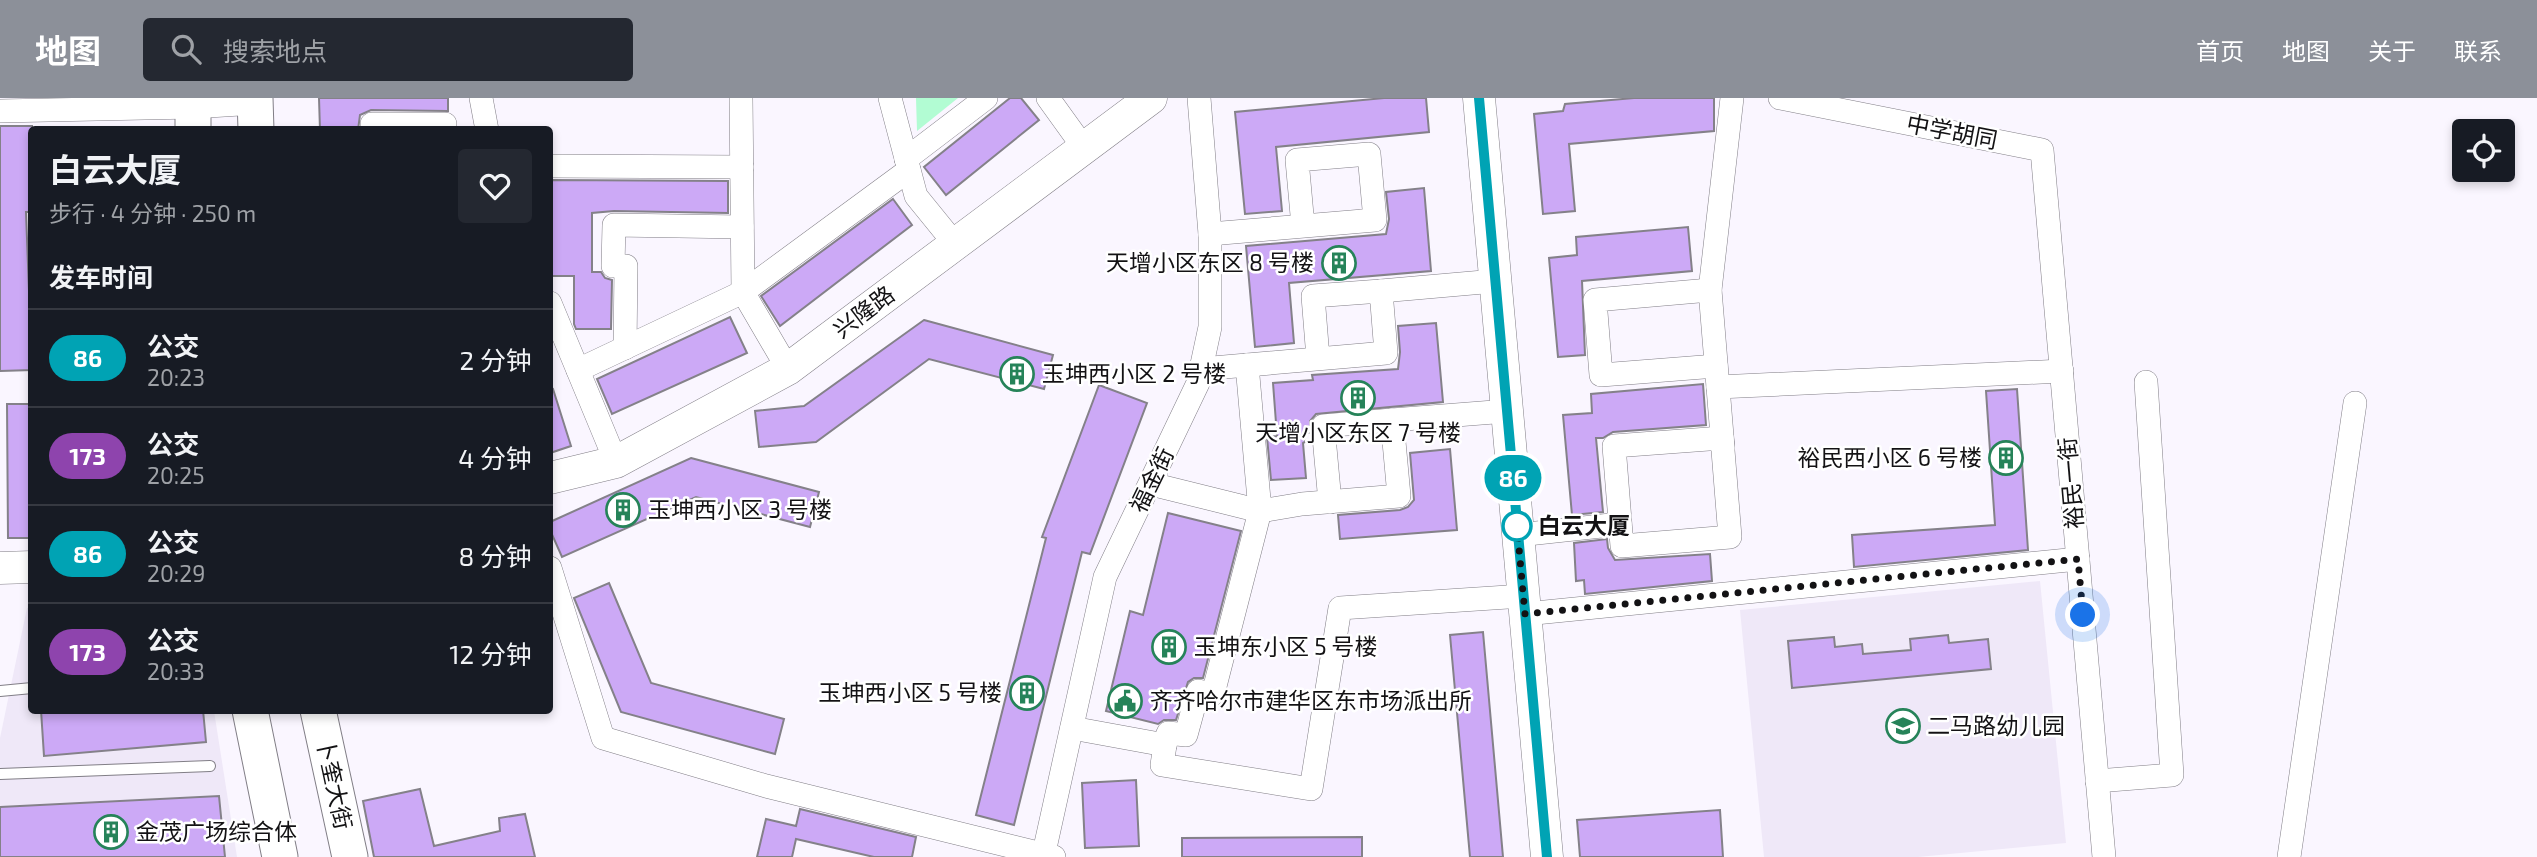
<!DOCTYPE html>
<html lang="zh">
<meta charset="utf-8">
<style>
:root{--surface:#171b24;--page:#242831;--text:#f1f3f6;--muted:#9ea1a6;--line:#363941;--accent:#8c9099}
body{margin:0;font-family:"Exo 2","Noto Sans SC",sans-serif;background:var(--page);color:var(--text);height:100vh;display:flex;flex-direction:column;font-size:26px;white-space:nowrap}
*{box-sizing:border-box;margin:0}
p{font-size:23px;color:var(--muted)}
.icon{flex:none;width:38px;height:38px;fill:none;stroke:currentColor;stroke-width:2;stroke-linecap:round;stroke-linejoin:round}
.map{position:relative;flex:1;overflow:hidden}
.drawer{position:absolute;left:28px;top:28px;width:525px;height:588px;display:flex;flex-direction:column;background:var(--surface);border-radius:7px;box-shadow:0 4px 10px #0003}
.drawer>*{flex:none}
.badge{padding:0 14px;border-radius:23px;font-size:24px;line-height:46px}
.buttons{position:absolute;left:2452px;top:21px;display:grid;gap:14px}
.buttons a{display:grid;place-items:center;width:63px;height:63px;border-radius:7px;background:var(--surface);box-shadow:0 4px 10px #0003;font-size:35px}
.you{position:absolute;width:35px;height:35px;margin:-18px;border:5px solid #fff;border-radius:50%;background:#1a73e8;box-shadow:0 0 0 10px #1a73e833}
.map>.badge{position:absolute;translate:-50% -50%;box-shadow:0 0 0 4px #fff}
h2{padding:0 21px;font-size:26px;line-height:63px}
.round{display:grid;place-items:center;flex:none;width:74px;height:74px;border-radius:7px;background:var(--page)}
.headline{display:flex;align-items:center;justify-content:space-between;height:119px;padding:0 21px}
h1{font-size:33px;font-weight:700;line-height:52px}
ul{padding:0;list-style:none}
li{display:flex;align-items:center;gap:21px;height:98px;padding:0 21px;border-top:2px solid var(--line)}
li div{flex:1}
li b{display:block;font-size:26px}
li em{font-style:normal}
li .badge{min-width:77px;font-weight:700;text-align:center}
header{display:flex;align-items:center;gap:42px;box-sizing:border-box;height:98px;padding:0 35px;background:var(--accent);color:#fff}
header strong{font-size:33px}
nav{display:flex;gap:38px;margin-inline-start:auto;font-size:24px}
.search{width:490px;height:63px;background:var(--page);display:flex;align-items:center;gap:18px;box-sizing:border-box;padding:0 24px;border-radius:7px;color:var(--muted);font-size:26px}
.map>svg:first-child{display:block}
.built{fill:#efe8f8}
.green{fill:#b2fcd3}
.building{fill:#cca9f6;stroke:#848189;stroke-width:2}
.lines{fill:none;stroke-linecap:round;stroke-linejoin:round}
.lane-casing{stroke:#817e86;stroke-width:12}
.street-casing{stroke:#817e86;stroke-width:24}
.secondary-casing{stroke:#817e86;stroke-width:33}
.primary-casing{stroke:#817e86;stroke-width:37}
.lane{stroke:#fff;stroke-width:10}
.street{stroke:#fff;stroke-width:23}
.secondary{stroke:#fff;stroke-width:32}
.primary{stroke:#fff;stroke-width:35}
.line-casing{stroke:#fff;stroke-width:16}
.line{stroke:#00a3b4;stroke-width:10}
.walk{stroke:#131214;stroke-width:7;stroke-dasharray:0 12.6}
.stop-dot{fill:#fff;stroke:#00a3b4;stroke-width:3.5}
.labels{text-anchor:middle;stroke-width:5;stroke-linejoin:round;paint-order:stroke}
.street-label{font-size:23px;fill:#131214;stroke:#fff}
.poi-label{font-size:23px;fill:#131214;stroke:#fff;text-anchor:start}
.stop-label{font-size:23px;font-weight:bold;fill:#131214;stroke:#fff;text-anchor:start}
</style>
<header>
<strong>地图</strong>
<div class="search"><svg class="icon" aria-label="search" viewBox="0 0 24 24"><circle cx="10" cy="10" r="6"/><path d="M15 15l6 6"/></svg>搜索地点</div>
<nav><a>首页</a><a>地图</a><a>关于</a><a>联系</a></nav>
</header>
<div class="map">
<svg width="2537" height="759" viewBox="0 0 2537 759">
<rect width="100%" height="100%" fill="#faf6ff"/>
<g class="built">
<path d="M2040 483 2066 745 1918 759H1764L1740 512Z"/>
<path d="M31 509 32 612 214 613 237 759H0V640L27 510Z"/>
</g>
<path class="green" d="M916 0H958L917 33Z"/>
<g class="building">
<path d="M319 0H448V13L371 12 360 17 358 32H320Z"/>
<path d="M1010 0H1021L1039 22 946 97 924 69Z"/>
<path d="M1384 0H1426L1429 34 1276 49 1282 113 1245 116 1235 14Z"/>
<path d="M1634 0H1714V33L1569 46 1575 113 1543 116 1534 16 1563 13 1565 6Z"/>
<path d="M0 28H32V114H26L32 272 0 273Z"/>
<path d="M552 82 728 83V115L614 113 592 115V174H601L605 180 612 182 611 231H576L574 226V178H551Z"/>
<path d="M1424 90 1431 173 1289 185 1294 245 1255 249 1246 148 1386 136 1389 121 1386 94Z"/>
<path d="M893 101 912 127 780 228 761 198Z"/>
<path d="M1688 129 1692 173 1582 183 1585 257 1558 259 1549 160 1577 157 1576 139Z"/>
<path d="M730 219 747 255 612 316 597 281Z"/>
<path d="M924 222 1053 257 1044 291 929 261 816 344 759 349 755 313 804 308Z"/>
<path d="M1436 225 1443 304 1316 316 1310 323V335H1304L1305 344 1303 345 1306 380 1271 382 1267 339 1277 338 1273 285 1313 282 1312 277 1398 271 1400 254 1398 228Z"/>
<path d="M1703 286 1706 327 1613 334 1603 340H1596L1603 414 1572 417 1563 317 1592 315 1591 296Z"/>
<path d="M1099 287 1147 305 1090 456 1082 454 1014 727 976 717 1046 440 1042 439Z"/>
<path d="M553 291 571 348 550 355V292Z"/>
<path d="M2017 291 2028 452 1854 469 1852 437 1995 427 1986 293Z"/>
<path d="M7 306H32V440H8Z"/>
<path d="M1450 351 1457 432 1340 441 1338 417 1400 412 1408 409 1414 402 1410 355Z"/>
<path d="M691 360 819 394 810 429 696 399 562 459 550 432V424Z"/>
<path d="M1168 415 1241 433 1203 580H1194L1188 584 1176 622H1164L1158 626 1106 613 1130 513 1143 517Z"/>
<path d="M1607 441 1608 450 1615 462 1710 456 1712 483 1585 496 1584 482 1576 483 1574 445Z"/>
<path d="M609 485 651 585 784 621 775 656 621 614 574 500Z"/>
<path d="M1483 534 1503 759H1470L1450 537Z"/>
<path d="M1948 537 1949 545 1988 541 1991 571 1792 590 1788 543 1834 539 1835 549 1862 546 1863 556 1911 552 1910 541Z"/>
<path d="M41 612H203L206 644 44 658Z"/>
<path d="M1136 682 1139 748 1085 750 1082 685Z"/>
<path d="M420 691 434 748 500 733 499 720 525 716 535 759H374L363 703Z"/>
<path d="M219 698 225 759H0V709Z"/>
<path d="M800 711 916 739 912 759H874L796 741 792 759H757L766 721 796 728Z"/>
<path d="M1720 712 1723 759H1580L1577 722Z"/>
<path d="M1362 739V759H1182V740Z"/>
</g>
<g class="lines">
<g class="lane-casing">
<g id="lane">
<path d="M0 593 32 590"/>
<path d="M0 676 210 668"/>
</g>
</g>
<g class="street-casing">
<g id="street">
<path d="M481 0 487 32"/>
<path d="M741 0 743 194 788 271"/>
<path d="M890 0 916 98 955 146"/>
<path d="M1048 0 1084 50"/>
<path d="M1780 0 2042 52 2104 759"/>
<path d="M0 13 193 9 256 5"/>
<path d="M372 32V26H445"/>
<path d="M906 61 986 0"/>
<path d="M550 68 742 69"/>
<path d="M1210 136 1375 122 1369 56 1297 62 1303 128"/>
<path d="M1710 192 1595 202 1601 277 1716 268"/>
<path d="M1381 193 1495 183"/>
<path d="M550 205 616 364"/>
<path d="M625 250 626 168H613L614 127 742 129"/>
<path d="M1247 267 1260 413 1302 406 1399 398 1392 322 1507 313"/>
<path d="M1201 271 1386 255 1381 193 1313 198 1318 260"/>
<path d="M578 272 743 194 909 72"/>
<path d="M1718 289 2062 273"/>
<path d="M1722 340 1730 439 1622 448 1614 348Z"/>
<path d="M1723 350 1710 192 1732 0"/>
<path d="M1330 404 1323 328 1392 322"/>
<path d="M1518 437 1620 426"/>
<path d="M550 470 603 640 766 688 1054 759"/>
<path d="M1525 516 2078 461"/>
<path d="M1072 630 1165 647 1168 635 1186 637 1198 593 1213 596 1260 413 1151 386"/>
<path d="M1165 647 1162 667 1311 691 1340 510 1523 498"/>
<path d="M2097 683 2172 677 2146 284"/>
<path d="M1043 759 1105 479 1198 285 1210 229V136L1199 0"/>
<path d="M2289 759 2355 305"/>
</g>
</g>
<g class="secondary-casing">
<g id="secondary">
<path d="M1479 0 1547 759"/>
<path d="M550 380 616 364 788 271 1151 0"/>
<path d="M0 470 32 469"/>
</g>
</g>
<g class="primary-casing">
<g id="primary">
<path d="M193 0V32"/>
<path d="M255 0 256 32"/>
<path d="M250 612 280 759"/>
<path d="M318 612 350 759"/>
</g>
</g>
<use href="#lane" class="lane"/>
<use href="#street" class="street"/>
<use href="#secondary" class="secondary"/>
<use href="#primary" class="primary"/>
</g>
<g class="lines">
<g class="line-casing">
<path id="line" d="M1479 0 1547 759"/>
</g>
<use href="#line" class="line"/>
<path class="walk" d="M1517 428 1525 516 2078 461 2083 517"/>
</g>
<defs>
<g id="building-ring" transform="scale(1.75)"><circle r="9.5" fill="#fff" stroke="#268359" stroke-width="1.5"/><path d="M-4-6H4V6H1V3H-1V6H-4ZM-2.5-4.3h1.7v1.8h-1.7ZM.8-4.3h1.7v1.8H.8ZM-2.5-1h1.7V.8h-1.7ZM.8-1h1.7V.8H.8Z" fill="#268359"/></g>
<g id="civic-ring" transform="scale(1.75)"><circle r="9.5" fill="#fff" stroke="#268359" stroke-width="1.5"/><path d="M-.6-6.5H3V-4.5H.6V-3L4-1V1h2V6H-6V1h2V-1L-.6-3ZM-1.2 2.5V6h2.4V2.5Z" fill="#268359"/></g>
<g id="school-ring" transform="scale(1.75)"><circle r="9.5" fill="#fff" stroke="#268359" stroke-width="1.5"/><path d="M0-5L7-2L0 1L-7-2ZM-4 1L0 2.5L4 1V4Q0 6-4 4Z" fill="#268359"/></g>
</defs>
<g fill-rule="evenodd">
<use href="#building-ring" x="1339" y="165"/>
<use href="#building-ring" x="1017" y="276"/>
<use href="#building-ring" x="1358" y="300"/>
<use href="#building-ring" x="2006" y="360"/>
<use href="#building-ring" x="623" y="412"/>
<use href="#building-ring" x="1169" y="549"/>
<use href="#building-ring" x="1027" y="595"/>
<use href="#civic-ring" x="1125" y="603"/>
<use href="#school-ring" x="1903" y="628"/>
<use href="#building-ring" x="111" y="734"/>
</g>
<circle class="stop-dot" cx="1517" cy="428" r="14"/>
<g class="labels">
<g class="street-label">
<text transform="translate(1952 34) rotate(11)" y="8">中学胡同</text>
<text transform="translate(864 214) rotate(-37)" y="8">兴隆路</text>
<text transform="translate(1152 382) rotate(-64)" y="8">福金街</text>
<text transform="translate(2071 385) rotate(-95)" y="8">裕民一街</text>
<text transform="translate(334 686) rotate(78)" y="8">卜奎大街</text>
</g>
<g class="poi-label">
<text x="1314" y="173" text-anchor="end">天增小区东区 8 号楼</text>
<text x="1042" y="284">玉坤西小区 2 号楼</text>
<text x="1358" y="343" text-anchor="middle">天增小区东区 7 号楼</text>
<text x="1982" y="368" text-anchor="end">裕民西小区 6 号楼</text>
<text x="648" y="420">玉坤西小区 3 号楼</text>
<text x="1194" y="557">玉坤东小区 5 号楼</text>
<text x="1002" y="603" text-anchor="end">玉坤西小区 5 号楼</text>
<text x="1150" y="611">齐齐哈尔市建华区东市场派出所</text>
<text x="1927" y="636">二马路幼儿园</text>
<text x="136" y="742">金茂广场综合体</text>
</g>
<g class="stop-label">
<text x="1538" y="436">白云大厦</text>
</g>
</g>
</svg>
<div class="buttons">
<a><svg class="icon" aria-label="locate" viewBox="0 0 24 24"><circle cx="12" cy="12" r="6"/><path d="M12 2v4M12 18v4M2 12h4M18 12h4"/></svg></a>
</div>
<div class="you" style="left:2083px;top:517px"></div>
<b class="badge" style="left:1513px;top:380px;background:#00a3b4;color:#fff">86</b>
<section class="drawer">
<div class="headline"><div><h1>白云大厦</h1><p>步行 · 4 分钟 · 250 m</p></div><a class="round"><svg class="icon" aria-label="heart" viewBox="0 0 24 24"><path d="M12 20l-8-8c-3-5 5-10 8-4 3-6 11-1 8 4z"/></svg></a></div>
<h2>发车时间</h2>
<ul>
<li><span class="badge" style="background:#00a3b4;color:#fff">86</span><div><b>公交</b><p>20:23</p></div><em>2 分钟</em></li>
<li><span class="badge" style="background:#8e44ad;color:#fff">173</span><div><b>公交</b><p>20:25</p></div><em>4 分钟</em></li>
<li><span class="badge" style="background:#00a3b4;color:#fff">86</span><div><b>公交</b><p>20:29</p></div><em>8 分钟</em></li>
<li><span class="badge" style="background:#8e44ad;color:#fff">173</span><div><b>公交</b><p>20:33</p></div><em>12 分钟</em></li>
</ul>
</section>
</div>
